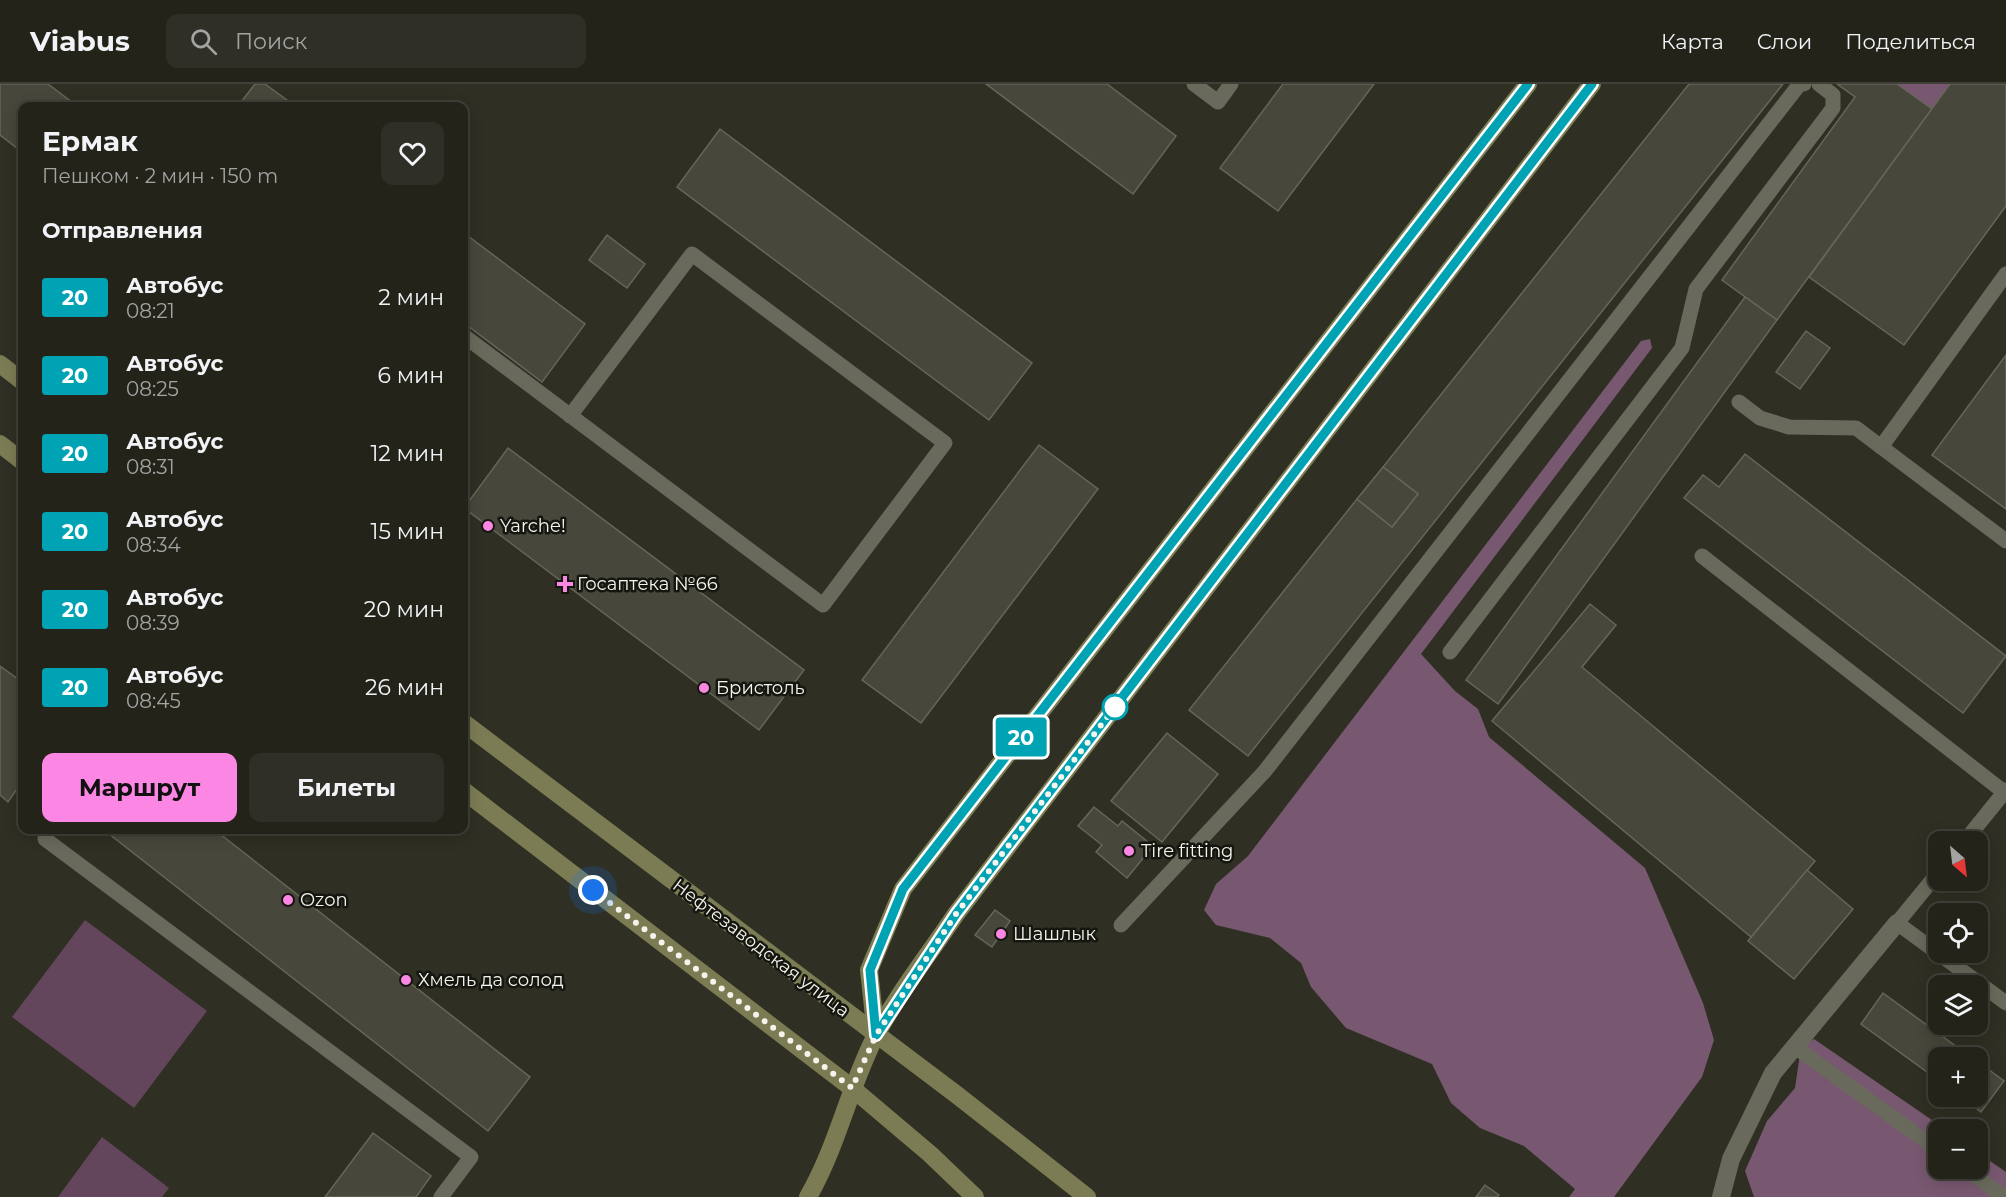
<!DOCTYPE html>
<html lang="ru">
<meta charset="utf-8">
<style>
:root{--surface:#23231a;--page:#2f2f27;--text:#f1f3f6;--muted:#a3a4a2;--line:#404039;--accent:#fc86e4}
body{margin:0;font-family:Montserrat,sans-serif;background:var(--page);color:var(--text);height:100vh;display:flex;flex-direction:column;font-size:22px;white-space:nowrap}
*{box-sizing:border-box;margin:0}
p{font-size:20px;color:var(--muted)}
.icon{flex:none;width:33px;height:33px;fill:none;stroke:currentColor;stroke-width:2;stroke-linecap:round;stroke-linejoin:round}
.map{position:relative;flex:1;overflow:hidden}
.side{position:absolute;left:18px;top:18px;width:450px;height:732px;display:flex;flex-direction:column;background:var(--surface);border-radius:12px;box-shadow:0 3px 15px #0003,0 0 0 2px var(--line)}
.side>*{flex:none}
.badge{padding:0 12px;border-radius:4px;font-size:21px;line-height:39px}
.needle{width:39px;rotate:152deg}
.buttons{position:absolute;left:1928px;top:747px;display:grid;gap:12px}
.buttons a{display:grid;place-items:center;width:60px;height:60px;border-radius:12px;background:var(--surface);box-shadow:0 3px 15px #0003,0 0 0 2px var(--line);font-size:30px}
.you{position:absolute;width:30px;height:30px;margin:-15px;border:4px solid #fff;border-radius:50%;background:#1a73e8;box-shadow:0 0 0 9px #1a73e833}
.map>.badge{position:absolute;translate:-50% -50%;box-shadow:0 0 0 3px #fff}
h2{padding:0 24px;font-size:22px;line-height:54px}
.round{display:grid;place-items:center;flex:none;width:63px;height:63px;border-radius:12px;background:var(--page)}
.headline{display:flex;align-items:center;justify-content:space-between;height:102px;padding:0 24px}
h1{font-size:28px;font-weight:700;line-height:45px}
.action{display:flex;gap:12px;margin-top:auto;padding:12px 24px}
.action a{flex:1;height:69px;border-radius:12px;background:var(--accent);color:#111;font-size:24px;font-weight:700;line-height:69px;text-align:center}
.action a+a{background:var(--page);color:var(--text)}
ul{padding:0;list-style:none}
li{display:flex;align-items:center;gap:18px;height:78px;padding:0 24px}
li div{flex:1}
li b{display:block;font-size:22px}
li em{font-style:normal}
li .badge{min-width:66px;font-weight:700;text-align:center}
header{display:flex;align-items:center;gap:36px;box-sizing:border-box;height:84px;padding:0 30px;background:var(--surface);border-bottom:2px solid var(--line)}
header strong{font-size:28px}
nav{display:flex;gap:33px;margin-inline-start:auto;font-size:21px}
.search{width:420px;height:54px;background:var(--page);display:flex;align-items:center;gap:15px;box-sizing:border-box;padding:0 21px;border-radius:12px;color:var(--muted);font-size:22px}
.map>svg:first-child{display:block}
.green{fill:#63455c}
.forest{fill:#785870}
.building{fill:#47473b;stroke:#666759;stroke-width:1.5}
.lines{fill:none;stroke-linecap:round;stroke-linejoin:round}
.service{stroke:#696a5c;stroke-width:15}
.minor{stroke:#696a5c;stroke-width:18}
.secondary{stroke:#7c7c54;stroke-width:18}
.line-casing{stroke:#fff;stroke-width:14}
.line{stroke:#00a3b4;stroke-width:9}
.walk{stroke:#f4f4ec;stroke-width:6;stroke-dasharray:0 10.8}
.poi-dot{fill:#fc86e4;stroke:#161611;stroke-width:2}
.stop-dot{fill:#fff;stroke:#00a3b4;stroke-width:3}
.labels{text-anchor:middle;stroke-width:5;stroke-linejoin:round;paint-order:stroke}
.poi-label{font-size:18px;fill:#f4f4ec;stroke:#161611;text-anchor:start}
.street-label{font-size:18px;fill:#f4f4ec;stroke:#161611}
</style>
<header>
<strong>Viabus</strong>
<div class="search"><svg class="icon" aria-label="search" viewBox="0 0 24 24"><circle cx="10" cy="10" r="6"/><path d="M15 15l6 6"/></svg>Поиск</div>
<nav><a>Карта</a><a>Слои</a><a>Поделиться</a></nav>
</header>
<div class="map">
<svg width="2006" height="1113" viewBox="0 0 2006 1113">
<rect width="100%" height="100%" fill="#2f2f23"/>
<g class="green">
<path d="M85 836 207 927 134 1024 12 933Z"/>
<path d="M102 1053 169 1104 162 1113H58Z"/>
</g>
<g class="forest">
<path d="M1897 0H1950L1932 25Z"/>
<path d="M1650 255 1652 264 1421 570 1455 607 1478 625 1489 653 1645 784 1703 919 1714 956 1702 993 1614 1113H1569L1575 1105 1524 1062 1480 1044 1451 1019 1432 980 1346 944 1311 903 1301 879 1270 854 1216 841 1204 826 1216 800 1248 772 1641 257Z"/>
<path d="M1814 955 1945 1045 1938 1046V1084H1977V1068L2006 1088V1113H1754L1745 1087 1767 1037 1795 1004 1801 963Z"/>
</g>
<g class="building">
<path d="M0 0H48L77 22H22V68L0 51Z"/>
<path d="M255 0H265L295 22H238Z"/>
<path d="M986 0H1107L1176 52 1133 110Z"/>
<path d="M1283 0H1374L1278 127 1220 84Z"/>
<path d="M1689 0H1783L1248 672 1189 626 1357 415 1392 443 1418 410 1383 383Z"/>
<path d="M1837 0H1897L1932 25 1777 236 1722 196 1855 13Z"/>
<path d="M1950 0H2006V122L1904 261 1809 193Z"/>
<path d="M720 45 1032 279 989 336 677 103Z"/>
<path d="M464 149 585 240 542 298 464 239Z"/>
<path d="M607 151 645 180 627 204 589 176Z"/>
<path d="M1745 213 1777 236 1498 620 1466 596Z"/>
<path d="M1806 247 1830 264 1800 305 1776 288Z"/>
<path d="M2006 271V425L1932 371Z"/>
<path d="M1039 361 1098 405 921 639 862 596Z"/>
<path d="M508 364 804 586 759 646 464 424Z"/>
<path d="M1745 370 2006 572 1963 629 1684 414 1703 391 1719 403Z"/>
<path d="M1383 383 1418 410 1392 443 1357 415Z"/>
<path d="M1590 520 1616 541 1582 583 1815 777 1751 853 1492 637Z"/>
<path d="M0 582 22 598V698L8 718 0 711Z"/>
<path d="M1167 649 1218 690 1162 758 1111 717Z"/>
<path d="M1094 723 1118 742 1122 737 1153 762 1127 794 1096 768 1102 761 1078 742Z"/>
<path d="M104 746H215L530 993 488 1047Z"/>
<path d="M1807 786 1853 825 1794 895 1748 857Z"/>
<path d="M995 826 1010 837 992 863 975 851Z"/>
<path d="M1883 909 1972 974H1938V996L1861 940Z"/>
<path d="M1977 977 2004 997 1981 1028 1960 1012H1977Z"/>
<path d="M373 1049 431 1092 416 1113H325Z"/>
<path d="M1485 1101 1499 1111 1497 1113H1476Z"/>
</g>
<g class="lines">
<g class="service">
<path d="M1194 0 1218 18 1231 0"/>
<path d="M464 252 823 521 945 359 692 170 570 332"/>
<path d="M1739 318 1760 334 1789 343 1856 344 2006 457"/>
<path d="M1881 363 2006 190"/>
<path d="M1702 472 2004 708"/>
<path d="M1450 568 1682 264 1696 205 1833 24V11L1819 0"/>
<path d="M45 755 471 1073 441 1113"/>
<path d="M1964 758 2006 706"/>
<path d="M1938 789 1897 839 2006 919"/>
<path d="M1121 841 1265 687 1799 1 1804 0"/>
<path d="M1795 963 1938 1066"/>
<path d="M1964 1084 2004 1113"/>
</g>
<path class="minor" d="M1721 1113 1731 1075 1773 989 1897 839"/>
<g class="secondary">
<path d="M0 280 22 297"/>
<path d="M0 360 22 377"/>
<path d="M464 639 957 1011 1087 1113"/>
<path d="M464 707 852 1004 930 1070 975 1113"/>
<path d="M876 951 869 886 903 805 1528 0"/>
<path d="M808 1113C837 1063 849 1004 875 953 896 912 930 869 956 830L1592 0"/>
</g>
</g>
<g class="lines">
<g class="line-casing">
<path id="line" d="M1528 0 903 805 870 886 876 951 956 830 1592 0"/>
</g>
<use href="#line" class="line"/>
<path class="walk" d="M593 806 852 1004 876 951 956 830 1115 623"/>
</g>
<g class="poi-dot">
<circle cx="488" cy="442" r="6"/>
<path d="M562 491h6v6h6v6h-6v6h-6v-6h-6v-6h6z"/>
<circle cx="704" cy="604" r="6"/>
<circle cx="1129" cy="767" r="6"/>
<circle cx="288" cy="816" r="6"/>
<circle cx="1001" cy="850" r="6"/>
<circle cx="406" cy="896" r="6"/>
</g>
<circle class="stop-dot" cx="1115" cy="623" r="12"/>
<g class="labels">
<g class="poi-label">
<text x="500" y="448">Yarche!</text>
<text x="577" y="506">Госаптека №66</text>
<text x="716" y="610">Бристоль</text>
<text x="1141" y="773">Tire fitting</text>
<text x="300" y="822">Ozon</text>
<text x="1013" y="856">Шашлык</text>
<text x="418" y="902">Хмель да солод</text>
</g>
<g class="street-label">
<text transform="translate(761 864) rotate(37)" y="6">Нефтезаводская улица</text>
</g>
</g>
</svg>
<div class="buttons">
<a><svg class="needle" viewBox="-14 -14 28 28"><path d="M0-13l5 13h-10z" fill="#e53935"/><path d="M0 13l5-13h-10z" fill="#a3a4a2"/></svg></a>
<a><svg class="icon" aria-label="locate" viewBox="0 0 24 24"><circle cx="12" cy="12" r="6"/><path d="M12 2v4M12 18v4M2 12h4M18 12h4"/></svg></a>
<a><svg class="icon" aria-label="layers" viewBox="0 0 24 24"><path d="M12 4l9 5-9 5-9-5zM3 14l9 5 9-5"/></svg></a>
<a>+</a>
<a>−</a>
</div>
<div class="you" style="left:593px;top:806px"></div>
<b class="badge" style="left:1021px;top:653px;background:#00a3b4;color:#fff">20</b>
<section class="side">
<div class="headline"><div><h1>Ермак</h1><p>Пешком · 2 мин · 150 m</p></div><a class="round"><svg class="icon" aria-label="heart" viewBox="0 0 24 24"><path d="M12 20l-8-8c-3-5 5-10 8-4 3-6 11-1 8 4z"/></svg></a></div>
<h2>Отправления</h2>
<ul>
<li><span class="badge" style="background:#00a3b4;color:#fff">20</span><div><b>Автобус</b><p>08:21</p></div><em>2 мин</em></li>
<li><span class="badge" style="background:#00a3b4;color:#fff">20</span><div><b>Автобус</b><p>08:25</p></div><em>6 мин</em></li>
<li><span class="badge" style="background:#00a3b4;color:#fff">20</span><div><b>Автобус</b><p>08:31</p></div><em>12 мин</em></li>
<li><span class="badge" style="background:#00a3b4;color:#fff">20</span><div><b>Автобус</b><p>08:34</p></div><em>15 мин</em></li>
<li><span class="badge" style="background:#00a3b4;color:#fff">20</span><div><b>Автобус</b><p>08:39</p></div><em>20 мин</em></li>
<li><span class="badge" style="background:#00a3b4;color:#fff">20</span><div><b>Автобус</b><p>08:45</p></div><em>26 мин</em></li>
</ul>
<div class="action"><a>Маршрут</a><a>Билеты</a></div>
</section>
</div>
